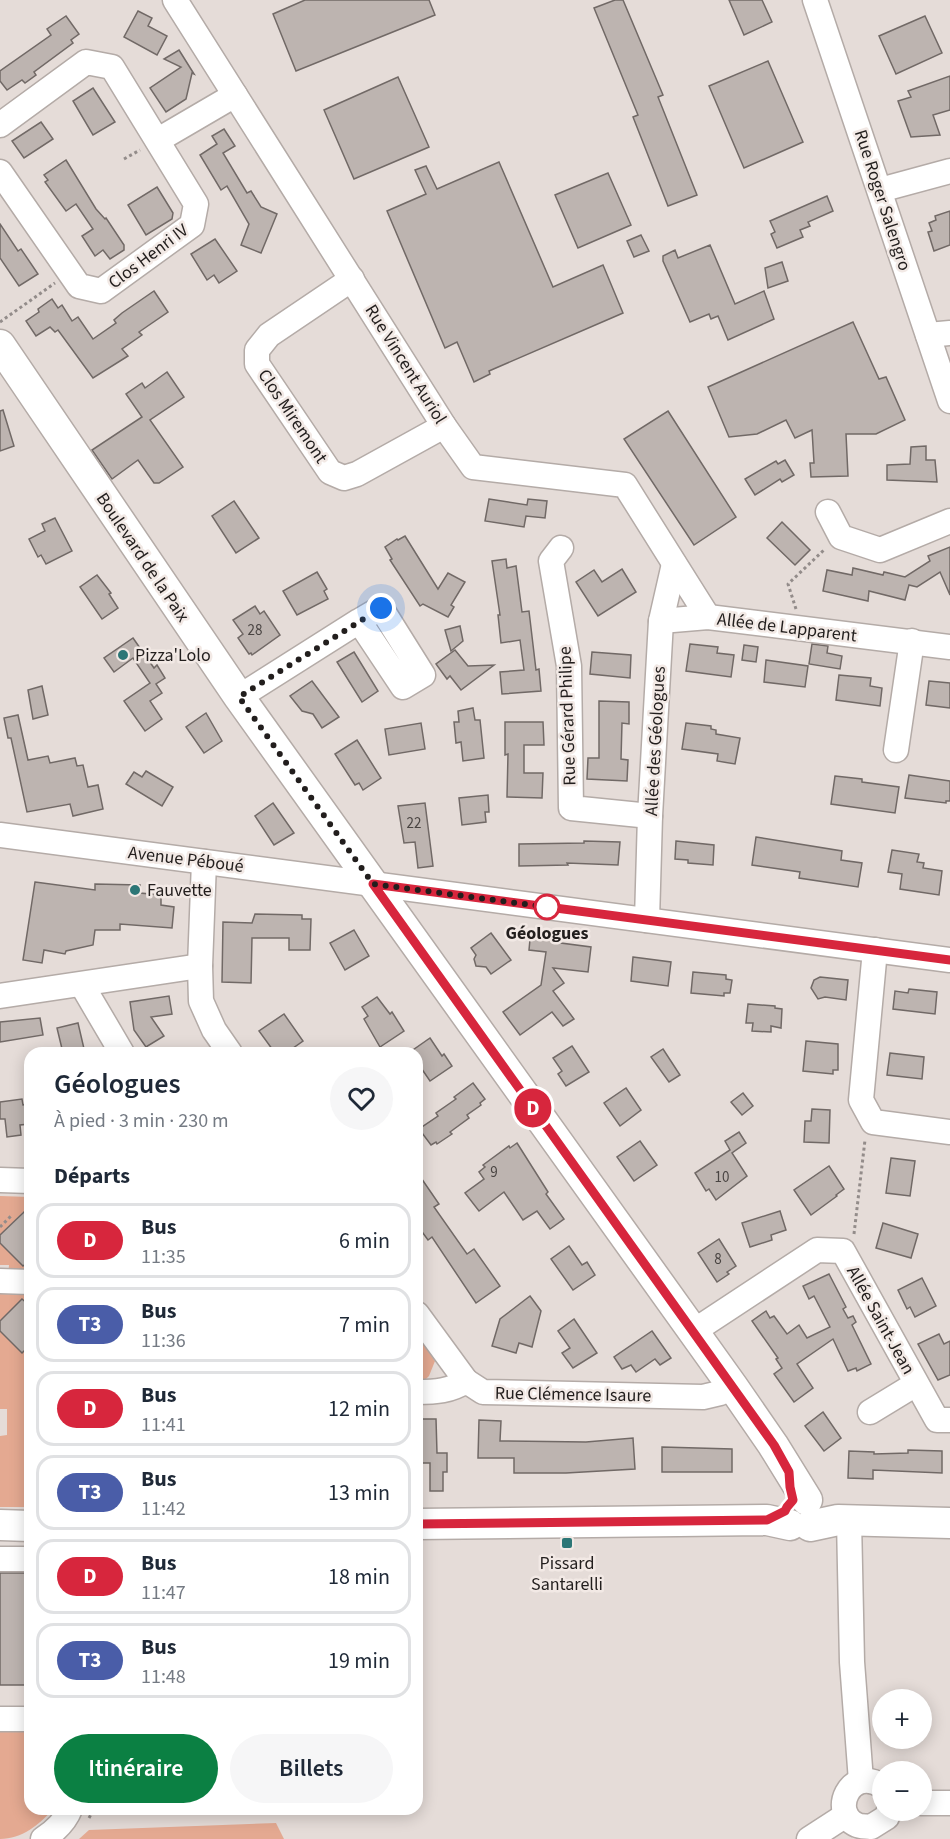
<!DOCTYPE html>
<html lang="fr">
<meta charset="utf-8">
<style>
:root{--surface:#fff;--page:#f6f6f7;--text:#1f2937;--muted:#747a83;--line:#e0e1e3;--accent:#0b8043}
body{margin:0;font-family:"Source Sans 3",sans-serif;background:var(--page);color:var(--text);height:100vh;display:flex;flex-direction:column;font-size:22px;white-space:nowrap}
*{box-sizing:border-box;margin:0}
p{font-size:20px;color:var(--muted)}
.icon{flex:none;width:33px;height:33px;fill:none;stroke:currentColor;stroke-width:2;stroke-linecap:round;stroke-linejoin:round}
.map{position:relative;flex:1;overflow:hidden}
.panel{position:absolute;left:24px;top:1047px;width:399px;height:768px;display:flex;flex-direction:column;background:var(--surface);border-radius:18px;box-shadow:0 3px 15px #0003}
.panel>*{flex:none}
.badge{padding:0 12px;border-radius:20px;font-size:21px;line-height:39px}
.fabs{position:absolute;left:872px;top:1689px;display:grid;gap:12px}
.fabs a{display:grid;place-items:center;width:60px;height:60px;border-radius:50%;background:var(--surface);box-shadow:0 3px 15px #0003;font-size:30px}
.you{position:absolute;width:30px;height:30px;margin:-15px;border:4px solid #fff;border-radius:50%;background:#1a73e8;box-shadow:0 0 0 9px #1a73e833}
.map>.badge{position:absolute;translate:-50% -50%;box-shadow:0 0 0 3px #fff}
h2{padding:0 30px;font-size:22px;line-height:54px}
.round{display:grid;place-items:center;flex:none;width:63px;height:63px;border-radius:32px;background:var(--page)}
.headline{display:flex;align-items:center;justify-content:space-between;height:102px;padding:0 30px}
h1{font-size:28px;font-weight:600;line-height:45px}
.action{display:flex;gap:12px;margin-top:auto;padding:12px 30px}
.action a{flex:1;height:69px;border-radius:36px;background:var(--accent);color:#fff;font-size:24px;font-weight:600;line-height:69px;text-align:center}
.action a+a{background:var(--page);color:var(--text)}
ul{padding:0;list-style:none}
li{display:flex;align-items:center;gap:18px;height:75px;margin:0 12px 9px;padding:0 18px;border:3px solid var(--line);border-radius:18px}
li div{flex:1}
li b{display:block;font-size:22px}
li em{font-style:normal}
li .badge{min-width:66px;font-weight:700;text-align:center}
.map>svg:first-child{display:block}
.green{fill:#e4a991}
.building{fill:#bdb4b0;stroke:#716966;stroke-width:1.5}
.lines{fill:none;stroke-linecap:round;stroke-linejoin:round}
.minor-casing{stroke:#b4aba7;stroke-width:27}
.major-casing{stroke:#b4aba7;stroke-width:33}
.path{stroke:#938c8a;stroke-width:3;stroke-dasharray:3 3;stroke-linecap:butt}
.minor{stroke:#fff;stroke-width:24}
.major{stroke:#fff;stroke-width:30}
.line-casing{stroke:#fff;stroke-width:14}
.line{stroke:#d7263d;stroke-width:9}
.walk{stroke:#221e1d;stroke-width:6;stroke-dasharray:0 10.8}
.poi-dot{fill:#2c7676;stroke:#f2e9e5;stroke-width:2}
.stop-dot{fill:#fff;stroke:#d7263d;stroke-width:3}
.labels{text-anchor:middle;stroke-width:5;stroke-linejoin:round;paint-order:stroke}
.number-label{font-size:15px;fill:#494442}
.street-label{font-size:18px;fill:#221e1d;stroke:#f2e9e5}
.poi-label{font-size:18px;fill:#221e1d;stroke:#f2e9e5;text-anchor:start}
.stop-label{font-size:18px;font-weight:bold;fill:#221e1d;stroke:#f2e9e5}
</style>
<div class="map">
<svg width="950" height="1839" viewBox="0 0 950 1839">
<rect width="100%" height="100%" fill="#e5dcd8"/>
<g class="green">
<path d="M0 1196 30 1197V1218L23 1212 0 1235Z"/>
<path d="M0 1243 23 1266 30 1260V1278L8 1277 9 1265H0Z"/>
<path d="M0 1291H30V1307L22 1299 0 1321Z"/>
<path d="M0 1331 22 1353 30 1345V1459H26L25 1485 30 1486V1507H0V1436L7 1435V1409H0Z"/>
<path d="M417 1335 435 1361 429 1376 424 1381H417Z"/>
<path d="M0 1726 30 1727V1809H53C39 1825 22 1839 0 1839Z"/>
<path d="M276 1823 284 1839H79L89 1830Z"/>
</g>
<g class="building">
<path d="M305 0H429L435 15 296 71 273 14Z"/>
<path d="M615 0H623L663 95 658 97 697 195 668 206 633 117 638 115 594 8Z"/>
<path d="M729 0H762L772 22 744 35Z"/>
<path d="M138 11 152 18 148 26 167 36 157 55 124 37Z"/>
<path d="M66 16 79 34 71 40 73 43 34 72 36 75 25 83 22 80 7 90 0 81V71L51 35 47 29Z"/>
<path d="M925 16 942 53 896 74 879 36Z"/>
<path d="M179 50 194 74 192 73 186 99 166 112 150 88 181 67 164 59Z"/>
<path d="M768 61 803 142 744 168 709 86Z"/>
<path d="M950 76V110L933 115 940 135 911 137 898 101 911 97 908 91Z"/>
<path d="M398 77 429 147 354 179 324 110Z"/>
<path d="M93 88 115 122 93 135 73 101Z"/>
<path d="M41 122 53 139 24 158 12 141Z"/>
<path d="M224 129 235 146 223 153 247 193 251 191 261 207 277 214 261 253 241 245 249 224 227 186 221 190 200 155 217 144 212 136Z"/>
<path d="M66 160 96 209 105 219 106 218 124 245V250L110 259 103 250 95 256 82 236 93 229 76 204 66 211 45 182 48 180 44 175Z"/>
<path d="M499 162 553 287 603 265 623 313 489 371 490 374 474 382 457 342 445 348 387 211 426 194 415 170 426 166 437 189Z"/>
<path d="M608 173 631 225 578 248 555 195Z"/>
<path d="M157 187 173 213 172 219 146 235 128 205Z"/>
<path d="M827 196 833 211 808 222 810 226 800 230 803 237 777 248 771 234 775 232 770 221Z"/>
<path d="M950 211V245L934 251 928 232 932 231 929 223 936 220 935 216Z"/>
<path d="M0 224 18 251 21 249 38 274 19 286 0 258Z"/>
<path d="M641 235 649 251 634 257 627 241Z"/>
<path d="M215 239 237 271 219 283 214 275 207 280 191 254Z"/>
<path d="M710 245 735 304 764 291 774 319 728 340 718 316 711 319 709 314 690 322 663 261V256L675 250 678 258Z"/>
<path d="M782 262 788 281 768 288 765 268Z"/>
<path d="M154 291 168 312 139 332 142 335 122 349 128 356 93 378 58 330 55 332 50 327 36 336 26 321 39 312 38 309 52 299 58 308 62 305 72 321 78 317 93 339 116 323 114 320 122 313Z"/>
<path d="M853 322 879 379 886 377 905 420 876 434H846L848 476 811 477 810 463H814L812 430 795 438 786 420 757 434 729 437 708 387Z"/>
<path d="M167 372 184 397 150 420 183 467 159 483H154L138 460 112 479 92 450 142 417 126 394 142 383 145 388Z"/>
<path d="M3 410 14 446 0 451V411Z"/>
<path d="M668 411 736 517 694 545 624 439Z"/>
<path d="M926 446V460H935L937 482 887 480V465L910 464 911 447Z"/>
<path d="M785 460 794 475 782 482 780 479 755 495 745 479 776 461 778 464Z"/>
<path d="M489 499 527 505 528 499 547 501 545 518 526 516 524 527 485 521Z"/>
<path d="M234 501 259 538 236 553 212 516Z"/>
<path d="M55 518 72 551 46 564 41 555 38 557 29 539 45 531 42 524Z"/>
<path d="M782 522 810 550 795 565 767 538Z"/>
<path d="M405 536 438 589 448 573 465 582 451 605 454 607 448 617 423 604 420 606 390 560 392 559 385 547 397 539 398 540Z"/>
<path d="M950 547V595L940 572 917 587 909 585 905 600 869 591 868 601 823 591 827 570 852 575 853 568 883 575 884 572 905 577 930 561 928 556Z"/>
<path d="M506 559 507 568 516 566 522 612 529 611 536 670 539 669 541 691 502 694 500 672 524 670 520 640 501 643 498 615H500L492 561Z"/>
<path d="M622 569 636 592 598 616 576 582 594 570 602 582Z"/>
<path d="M317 572 327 589 324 591 328 599 297 615 283 591Z"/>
<path d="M97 575 111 593 109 594 118 608 102 619 80 587Z"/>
<path d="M255 606 260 614 264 611 280 635 252 655 251 653 249 654 238 638 243 634 233 620Z"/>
<path d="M460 626 463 641 451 651 445 630Z"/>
<path d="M133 638 154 668 157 665 165 678 156 684 162 693 150 701 162 719 145 731 124 701 150 683 133 658 114 672 104 658Z"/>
<path d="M690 644 718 647 717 653 734 655 731 677 686 671Z"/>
<path d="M812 644 828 646 827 653 842 656 840 669 809 664Z"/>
<path d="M744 645 758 647 756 662 742 660Z"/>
<path d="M455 650 468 666 494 665 461 690 450 676 447 679 436 664Z"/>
<path d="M354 652 378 691 362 702 337 662Z"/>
<path d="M592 652 631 655 630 678 590 674Z"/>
<path d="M766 660 808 666 805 687 764 682Z"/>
<path d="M839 675 871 678 870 686 882 688 880 706 836 700Z"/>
<path d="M312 681 339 717 322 728 313 714 302 711 290 696Z"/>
<path d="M929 681 950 683V708L926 705Z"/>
<path d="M42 686 48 715 33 719 28 690Z"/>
<path d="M599 701 629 702V724L622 723 621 759 628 760 627 781 587 779 588 758H599Z"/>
<path d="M473 708 475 720H480L484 758 463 761 461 742 456 743 454 722H459L458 711Z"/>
<path d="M206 713 222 741 204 753 186 727Z"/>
<path d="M18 715 28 760 48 756 50 763 75 758 77 766 83 765 88 787 98 785 103 809 73 816 70 804 27 812 11 738H8L4 718Z"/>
<path d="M505 722H543L544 745H524V773H543L542 798 507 797 508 754 505 755Z"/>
<path d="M421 723 425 749 389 755 385 729Z"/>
<path d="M686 723 711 726V729L716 730V734L740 738 735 764 717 761 718 754 682 749Z"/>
<path d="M357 740 381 778 363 790 359 783 355 785 335 754Z"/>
<path d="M146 771 173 787 162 806 126 784 134 772 142 777Z"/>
<path d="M909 775 950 781V801H946V803L905 798Z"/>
<path d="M835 776 862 779V782L899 787 895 813 831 804Z"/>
<path d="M488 795 489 812H485L486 822 462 825 459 798Z"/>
<path d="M273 803 294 833 274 845 255 816Z"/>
<path d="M425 803 433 866 418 868 415 842 404 843 398 806Z"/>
<path d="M756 837 842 851 841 860 862 863 858 887 799 878 800 872 752 865Z"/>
<path d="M584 841 620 842 618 865 567 863 568 865 519 866V844L584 843Z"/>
<path d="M676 841 714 845 713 865 688 863V860L675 859Z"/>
<path d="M892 850 919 854 917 862 924 863 923 868 942 871 939 895 900 889 902 874 888 872Z"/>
<path d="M35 882 95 890V884L140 885V893L161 895V905L174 907 172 928 120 924V930H95L93 945 66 951 65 954 44 950 42 963 23 960Z"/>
<path d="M255 914 302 915V919H311L310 950H289V938H252L251 983 222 982 223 922 252 923Z"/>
<path d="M531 929 546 932 545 937 561 939V943L591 947 588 972 553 968 564 983 553 991 574 1019 563 1026 552 1012 520 1035 503 1012 541 985 546 952 529 950Z"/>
<path d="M354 930 369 956 345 970 330 943Z"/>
<path d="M491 933 511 960 491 974 486 967 476 966 474 959 476 955 471 948Z"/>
<path d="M633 957 671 962 668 986 631 981Z"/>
<path d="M693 972 726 975V979L732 980 730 993H724V996L691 993Z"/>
<path d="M820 977 848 980 846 1000 825 997 818 999 811 988 814 980Z"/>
<path d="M909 989 937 992 935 1014 893 1009 895 991 908 993Z"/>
<path d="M169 996 172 1014 151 1017 164 1036 146 1047 134 1030 130 1002Z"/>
<path d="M377 997 390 1014 392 1012 404 1031 380 1047 364 1019 368 1016 362 1007Z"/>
<path d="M748 1004 775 1006V1008L782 1009 781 1028 771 1026V1032L752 1031 753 1023H746Z"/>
<path d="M284 1014 303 1041 286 1053H275L259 1031Z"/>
<path d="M40 1018 43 1035 0 1042V1022Z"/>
<path d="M78 1023 85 1053H63L57 1028Z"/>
<path d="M430 1038 442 1056 444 1054 452 1066 430 1081 417 1062V1053L410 1052Z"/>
<path d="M806 1041 838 1044V1070H833V1074L803 1071Z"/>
<path d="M572 1046 589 1072 566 1086 558 1074 562 1071 553 1058Z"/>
<path d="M663 1049 680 1075 669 1082 651 1057Z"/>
<path d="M890 1053 924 1057 922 1079 887 1075Z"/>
<path d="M473 1083 485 1099 480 1103 481 1105 467 1115 469 1118 450 1132 452 1134 437 1144 436 1142 431 1145 419 1129 438 1116 436 1113 456 1099 454 1097Z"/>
<path d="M626 1088 641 1110 620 1126 604 1103Z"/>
<path d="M743 1093 753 1106 742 1115 731 1102Z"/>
<path d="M22 1099 23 1105 30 1104V1124L20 1125 21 1135 7 1137 5 1119H0V1102Z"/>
<path d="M812 1109 830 1110 829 1143 804 1142 805 1121H811Z"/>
<path d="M739 1132 746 1143 732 1153 747 1176 716 1200 709 1189 706 1191 695 1173 730 1150 725 1141Z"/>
<path d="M640 1141 657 1165 634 1181 617 1157Z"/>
<path d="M517 1143 548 1192 546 1194 564 1219 550 1229 537 1211 523 1220 504 1192 479 1211 465 1193 484 1179 479 1172 485 1167 483 1165 509 1146 510 1148Z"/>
<path d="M891 1158 915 1161 910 1196 886 1193Z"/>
<path d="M829 1166 844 1189 836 1195 837 1196 811 1215 794 1190Z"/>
<path d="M417 1172 439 1204 434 1207 467 1254 474 1249 500 1286 476 1303 432 1237 428 1240 417 1225Z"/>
<path d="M780 1211 786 1230 771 1235 772 1240 750 1247 742 1223Z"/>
<path d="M24 1212 30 1218V1260L23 1266 0 1243V1235Z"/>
<path d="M883 1223 918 1234 911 1258 876 1248Z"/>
<path d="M719 1239 736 1266 727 1272 729 1274 717 1282 698 1253Z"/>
<path d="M569 1246 582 1265 587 1262 595 1275 573 1290 551 1259Z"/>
<path d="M829 1274 846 1307 843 1309 848 1318 853 1316 856 1322 852 1325 871 1364 857 1371 856 1368 848 1371 833 1339 797 1364 813 1388 794 1402 774 1374 782 1368 776 1359 778 1358 752 1321 766 1311 770 1318 774 1316 787 1334 799 1325 807 1338 830 1327 814 1296 809 1299 803 1286Z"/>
<path d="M922 1278 936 1306 915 1317 910 1307 907 1309 898 1290Z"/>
<path d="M530 1296 541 1311 532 1347 519 1343 516 1353 492 1346 500 1319Z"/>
<path d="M22 1299 30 1306V1345L22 1353 0 1331V1321Z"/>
<path d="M574 1319 597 1353 573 1368 562 1353 570 1348 558 1331Z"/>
<path d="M652 1331 671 1358 660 1365 655 1359 636 1372 631 1365 622 1369 614 1357Z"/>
<path d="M939 1334 944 1344 950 1341V1375L938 1380 918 1344Z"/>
<path d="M823 1412 841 1438 824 1451 805 1426Z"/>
<path d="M419 1419H436L437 1453H447V1472H443V1491H430V1463H419L417 1428H419Z"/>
<path d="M479 1420 501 1421 500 1441 586 1442 633 1438 635 1469 566 1473H514V1458H478Z"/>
<path d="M662 1447 732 1449V1472H662Z"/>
<path d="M908 1450 942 1451V1473L873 1470V1479L848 1478 849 1451 874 1452V1454L908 1453Z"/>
<rect x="0" y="1573" width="30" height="112"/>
</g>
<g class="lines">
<g class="minor-casing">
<g id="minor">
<path d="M175 0 444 426 473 467 625 485 708 617"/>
<path d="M815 0 950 401"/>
<path d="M0 125 86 62 112 67 196 204 192 225 101 291 79 286 0 172"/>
<path d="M158 140 235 95"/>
<path d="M880 190 950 171"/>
<path d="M352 279 269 335 257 350V364L330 472 344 478 357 474 444 426"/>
<path d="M928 335 950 333"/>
<path d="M828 512 841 537 880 550 950 521"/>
<path d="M561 548 551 561 569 666 571 808 650 816"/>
<path d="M661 621 708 617 950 647"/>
<path d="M239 697 359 621 403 687 423 675 381 608 359 621"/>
<path d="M896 750 912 641"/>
<path d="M0 835 950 960"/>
<path d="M204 862 200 966 201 1001 214 1030 230 1053"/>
<path d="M647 920 650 816 661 621 674 564"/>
<path d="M875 950 861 1100 873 1122 950 1132"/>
<path d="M82 985 122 1053"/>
<path d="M0 996 200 966"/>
<path d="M0 1180 30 1181"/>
<path d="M0 1281 30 1282"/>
<path d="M417 1314 466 1381"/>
<path d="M694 1331 817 1250 843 1251 937 1420H950"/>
<path d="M417 1392C436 1392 450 1391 466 1381L483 1392 703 1397 720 1393 733 1387"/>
<path d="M870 1412 916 1384"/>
<path d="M849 1520 852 1662 861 1781"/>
<path d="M0 1559H30"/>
<path d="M0 1719H30"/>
<path d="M882 1786C850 1765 829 1813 857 1825 861 1827 867 1826 871 1827L887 1817 889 1810"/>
<path d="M921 1803H950"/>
<path d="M43 1839C55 1831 65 1822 70 1809"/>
<path d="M809 1839 846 1815"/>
</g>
</g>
<g class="major-casing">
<g id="major">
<path d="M0 345 239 697 733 1387 773 1445 807 1500"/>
<path d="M417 1524 767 1520 790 1525"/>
<path d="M0 1525 30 1526"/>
<path d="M810 1526 838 1520 950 1523"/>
</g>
</g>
<g class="path">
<path d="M124 159 140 150"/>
<path d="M0 322 55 283"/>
<path d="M796 609 788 584 825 549"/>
<path d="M0 1227 11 1216"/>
<path d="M854 1234 865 1140"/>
<path d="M30 1422 27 1426 26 1441 30 1442"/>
<path d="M89 1818 94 1809"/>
</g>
<use href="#minor" class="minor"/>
<use href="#major" class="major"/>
</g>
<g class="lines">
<g class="line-casing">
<path id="line" d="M417 1524 767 1520 785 1511 787 1507 793 1500 790 1487 789 1472 774 1445 373 884 950 960"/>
</g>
<use href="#line" class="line"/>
<path class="walk" d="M381 608 239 697 373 884 547 907"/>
</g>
<g class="poi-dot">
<circle cx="123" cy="655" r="6"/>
<circle cx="135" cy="890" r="6"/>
<rect x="561" y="1537" width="12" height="12" rx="3"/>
</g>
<circle class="stop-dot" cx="547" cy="907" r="12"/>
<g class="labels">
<g class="number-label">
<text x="255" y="635">28</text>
<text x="414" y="828">22</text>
<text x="494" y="1177">9</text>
<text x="722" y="1182">10</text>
<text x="718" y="1264">8</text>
</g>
<g class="street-label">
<text transform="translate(883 200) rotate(72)" y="6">Rue Roger Salengro</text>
<text transform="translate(148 256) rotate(-37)" y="6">Clos Henri IV</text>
<text transform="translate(406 364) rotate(58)" y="6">Rue Vincent Auriol</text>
<text transform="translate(293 416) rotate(56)" y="6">Clos Miremont</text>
<text transform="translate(143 557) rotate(56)" y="6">Boulevard de la Paix</text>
<text transform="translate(787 627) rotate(7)" y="6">Allée de Lapparent</text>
<text transform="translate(567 716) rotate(-92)" y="6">Rue Gérard Philipe</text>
<text transform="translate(655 741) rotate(-87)" y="6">Allée des Géologues</text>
<text transform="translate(186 859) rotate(7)" y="6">Avenue Péboué</text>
<text transform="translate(881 1320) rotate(61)" y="6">Allée Saint-Jean</text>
<text transform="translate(573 1394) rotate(1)" y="6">Rue Clémence Isaure</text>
</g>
<g class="poi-label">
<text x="135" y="661">Pizza'Lolo</text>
<text x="147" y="896">Fauvette</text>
<text x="567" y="1569" text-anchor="middle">Pissard<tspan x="567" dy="21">Santarelli</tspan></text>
</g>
<g class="stop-label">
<text x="547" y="939">Géologues</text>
</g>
</g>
</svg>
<div class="fabs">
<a>+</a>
<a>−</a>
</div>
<div class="you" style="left:381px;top:608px"></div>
<b class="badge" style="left:533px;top:1108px;background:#d7263d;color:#fff">D</b>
<section class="panel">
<div class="headline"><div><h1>Géologues</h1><p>À pied · 3 min · 230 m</p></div><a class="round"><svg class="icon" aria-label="heart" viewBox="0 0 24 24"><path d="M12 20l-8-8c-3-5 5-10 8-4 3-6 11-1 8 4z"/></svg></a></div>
<h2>Départs</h2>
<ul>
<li><span class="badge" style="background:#d7263d;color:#fff">D</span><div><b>Bus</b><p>11:35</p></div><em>6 min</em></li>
<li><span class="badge" style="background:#4a5da8;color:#fff">T3</span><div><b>Bus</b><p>11:36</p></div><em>7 min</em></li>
<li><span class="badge" style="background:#d7263d;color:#fff">D</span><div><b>Bus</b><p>11:41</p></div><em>12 min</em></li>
<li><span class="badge" style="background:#4a5da8;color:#fff">T3</span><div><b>Bus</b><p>11:42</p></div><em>13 min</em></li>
<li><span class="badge" style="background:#d7263d;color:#fff">D</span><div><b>Bus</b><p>11:47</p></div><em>18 min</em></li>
<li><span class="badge" style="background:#4a5da8;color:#fff">T3</span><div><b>Bus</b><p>11:48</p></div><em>19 min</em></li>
</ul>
<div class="action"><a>Itinéraire</a><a>Billets</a></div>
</section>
</div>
